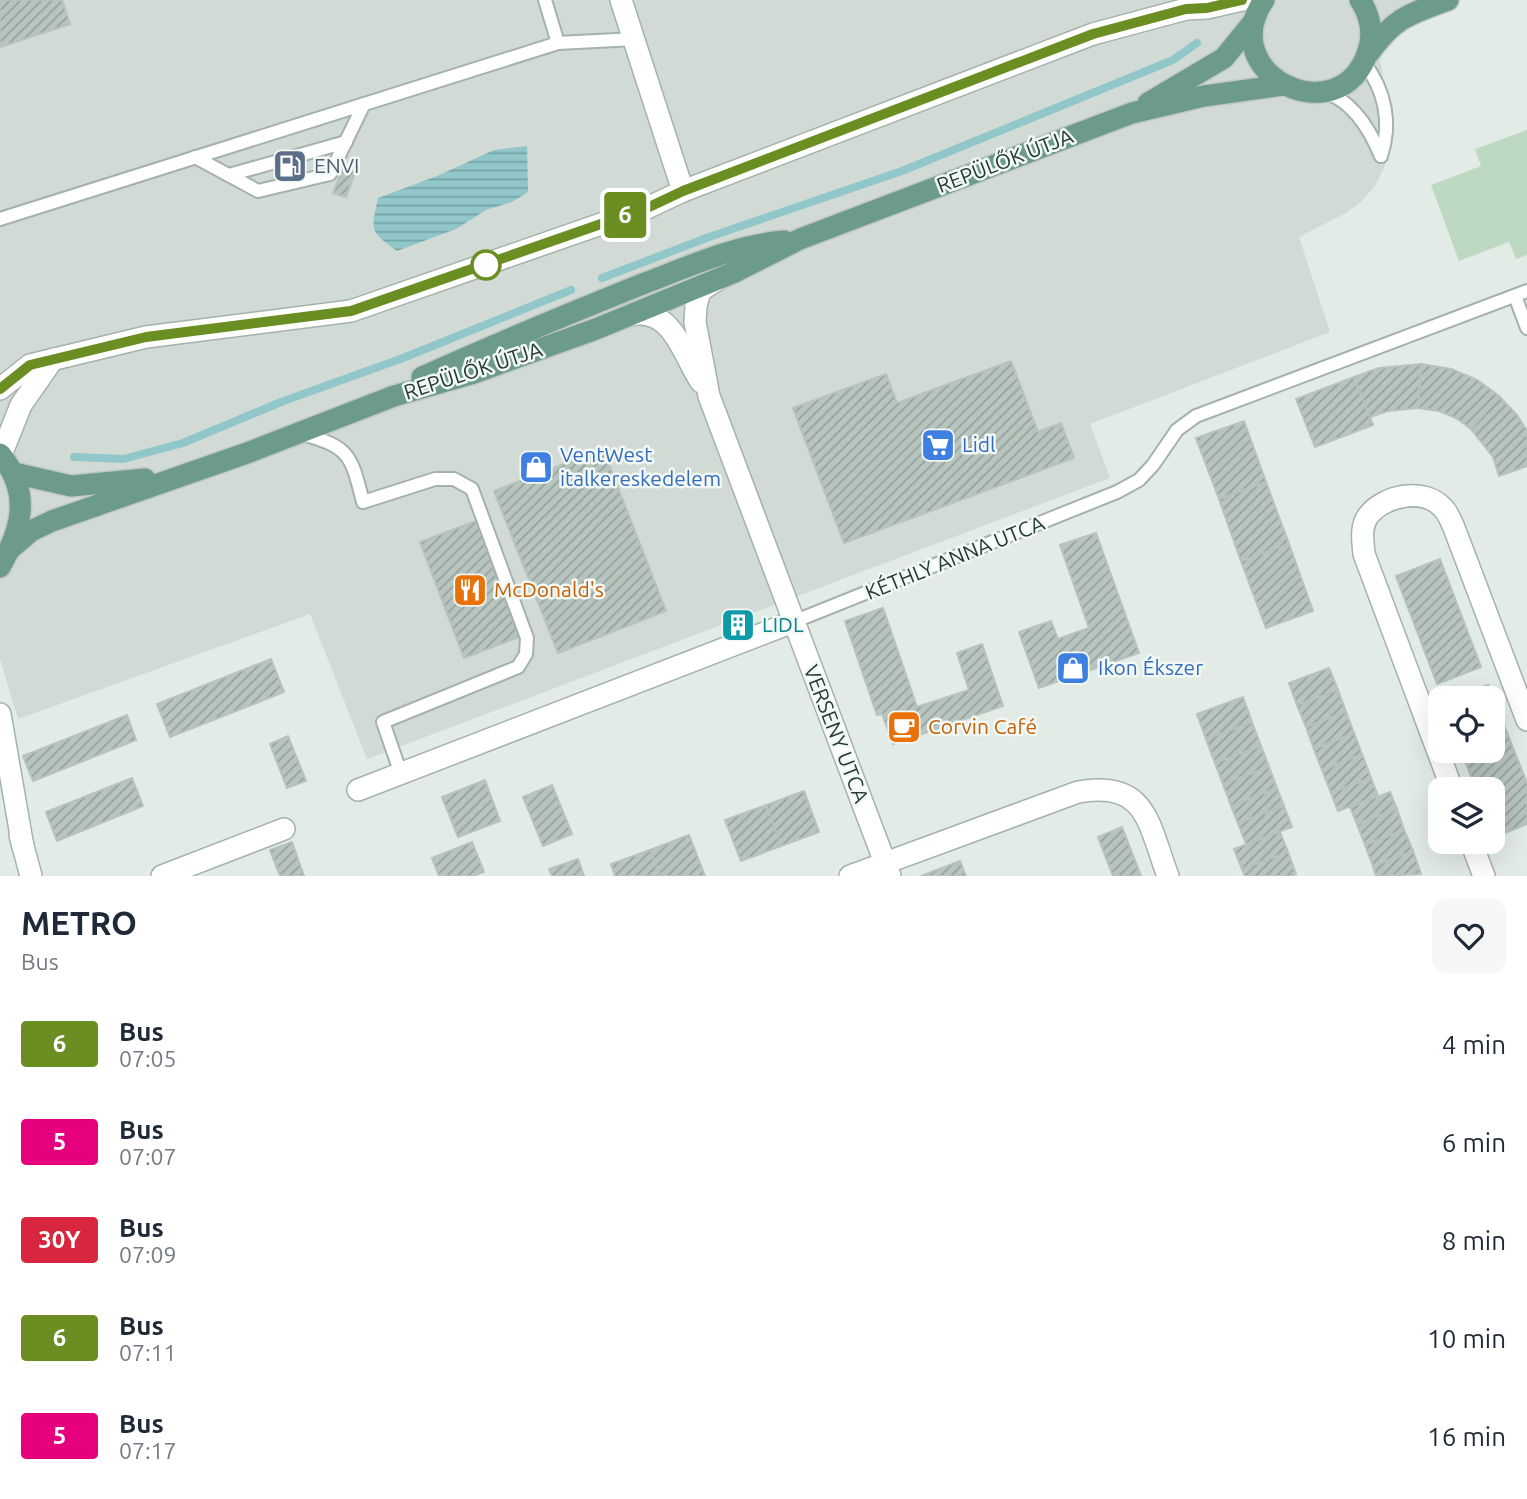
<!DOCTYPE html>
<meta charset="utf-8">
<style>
:root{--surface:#fff;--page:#f6f6f7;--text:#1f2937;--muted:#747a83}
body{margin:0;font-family:Ubuntu,sans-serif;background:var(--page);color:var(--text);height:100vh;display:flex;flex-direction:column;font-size:26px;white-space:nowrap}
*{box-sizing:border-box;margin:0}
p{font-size:23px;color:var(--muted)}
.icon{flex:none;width:38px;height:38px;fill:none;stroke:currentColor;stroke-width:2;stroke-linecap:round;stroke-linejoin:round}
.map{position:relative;height:876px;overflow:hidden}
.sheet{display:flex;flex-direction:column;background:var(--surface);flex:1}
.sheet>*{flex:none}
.badge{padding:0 14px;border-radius:5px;font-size:24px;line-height:46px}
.fabs{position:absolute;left:1428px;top:686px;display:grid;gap:14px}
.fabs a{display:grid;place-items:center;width:77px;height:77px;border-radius:14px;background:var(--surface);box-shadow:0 7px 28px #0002;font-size:35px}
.map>.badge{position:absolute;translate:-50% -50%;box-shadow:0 0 0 4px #fff}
.round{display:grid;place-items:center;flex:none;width:74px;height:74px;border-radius:14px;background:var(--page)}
.head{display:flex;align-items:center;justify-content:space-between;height:119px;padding:0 21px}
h1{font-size:33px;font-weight:700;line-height:52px}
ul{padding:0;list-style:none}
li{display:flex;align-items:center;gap:21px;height:98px;padding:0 21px}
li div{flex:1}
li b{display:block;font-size:26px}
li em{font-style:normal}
li .badge{min-width:77px;font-weight:700;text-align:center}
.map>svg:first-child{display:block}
.built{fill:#d1dad5}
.green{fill:#bed9c2}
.water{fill:url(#water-rules)}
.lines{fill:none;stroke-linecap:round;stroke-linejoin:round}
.stream{stroke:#91c7c9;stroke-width:8}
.building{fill:url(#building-hatch);stroke:#b6c3bc;stroke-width:2}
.lane-casing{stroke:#a5b2ac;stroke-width:16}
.street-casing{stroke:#a5b2ac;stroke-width:24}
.secondary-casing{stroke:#a2b5ac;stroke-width:24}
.primary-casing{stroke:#c2c8c5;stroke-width:24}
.lane{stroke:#fff;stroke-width:12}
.street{stroke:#fff;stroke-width:21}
.secondary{stroke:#fff;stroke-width:21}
.primary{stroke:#6c9b8a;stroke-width:21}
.line-casing{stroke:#fff;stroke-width:16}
.line{stroke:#6b8e23;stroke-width:10}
.stop-dot{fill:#fff;stroke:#6b8e23;stroke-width:3.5}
.labels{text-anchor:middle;stroke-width:5;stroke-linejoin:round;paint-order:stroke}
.street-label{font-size:21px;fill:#243a31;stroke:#f2f8f4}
.service-label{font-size:21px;fill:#4e5e75;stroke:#f2f8f4;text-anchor:start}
.shop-label{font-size:21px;fill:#366cbe;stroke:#f2f8f4;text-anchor:start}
.food-label{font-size:21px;fill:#c56008;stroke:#f2f8f4;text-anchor:start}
.culture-label{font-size:21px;fill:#0d838f;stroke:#f2f8f4;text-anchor:start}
</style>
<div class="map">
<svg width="1527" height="876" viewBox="0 0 1527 876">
<defs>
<pattern id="water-rules" width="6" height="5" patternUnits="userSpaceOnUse" patternTransform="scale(1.75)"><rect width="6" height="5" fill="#91c7c9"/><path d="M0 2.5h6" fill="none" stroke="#76a3a4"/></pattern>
<pattern id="building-hatch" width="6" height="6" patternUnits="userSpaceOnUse" patternTransform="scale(1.75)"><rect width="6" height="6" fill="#b8c5bf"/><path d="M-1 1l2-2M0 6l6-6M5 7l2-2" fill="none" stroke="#95a19c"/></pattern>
</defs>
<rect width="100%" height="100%" fill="#e2ebe6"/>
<path class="built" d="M0 0H1446L1415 12 1378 50 1389 108V149L1384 168 1375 186 1361 202 1344 214 1299 237 1330 332 1090 424 1110 478 367 759 310 614 18 719 0 659Z"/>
<path class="green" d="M1527 130V255L1516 259 1509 242 1459 261 1431 185 1481 166 1475 149Z"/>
<path class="water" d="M527 146 528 192 512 202 486 210 456 229 397 251C369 231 371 231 378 198L437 176 494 150Z"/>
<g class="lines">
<g class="stream">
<path d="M602 278 709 237 902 171 1173 60 1197 43"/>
<path d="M74 457 123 459 183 443 281 402 403 358 571 290"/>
</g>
</g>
<g class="building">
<path d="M0 0H62L70 24 0 47Z"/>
<path d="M343 168 355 172 346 197 333 193Z"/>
<path d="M1011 361 1038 432 1061 423 1074 458 844 543 793 408 886 374 897 403Z"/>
<path d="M1421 364 1451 369 1477 380 1499 396 1471 429 1456 418 1439 411 1418 408Z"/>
<path d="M1421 364 1418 408 1388 411 1370 417 1354 377 1379 368Z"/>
<path d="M1354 377 1373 425 1315 447 1296 399Z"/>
<path d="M1499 396 1517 415 1527 431V466L1499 476 1493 457 1471 429Z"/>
<path d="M1244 421 1266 482 1219 499 1196 438Z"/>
<path d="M603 449 666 611 558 653 494 491Z"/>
<path d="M1266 482 1289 544 1241 561 1219 499Z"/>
<path d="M476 521 519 637 464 658 420 542Z"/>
<path d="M1096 533 1139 653 1039 688 1019 632 1051 621 1058 639 1089 628 1060 545Z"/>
<path d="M1289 544 1313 611 1266 628 1241 561Z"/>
<path d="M1440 559 1481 667 1437 684 1396 576Z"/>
<path d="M883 608 917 707 969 690 957 653 982 644 1003 706 893 744 882 714 877 715 845 621Z"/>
<path d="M737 616 745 621 739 633 731 629Z"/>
<path d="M271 659 284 692 170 737 157 704Z"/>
<path d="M1329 668 1338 690 1297 705 1289 683Z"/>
<path d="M1488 685 1527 783V824L1495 837 1493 831V789H1476L1461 751H1493V698H1453Z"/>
<path d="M1338 690 1346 712 1306 727 1297 705Z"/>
<path d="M1243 697 1252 722 1206 739 1197 714Z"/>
<path d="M1346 712 1354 733 1314 749 1306 727Z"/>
<path d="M127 715 136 740 33 781 23 756Z"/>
<path d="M1252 722 1261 746 1215 763 1206 739Z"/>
<path d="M1354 733 1362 754 1322 770 1314 749Z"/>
<path d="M288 736 306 781 287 788 270 744Z"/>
<path d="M1261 746 1269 767 1223 784 1215 763Z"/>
<path d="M1362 754 1371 778 1331 793 1322 770Z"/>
<path d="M1269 767 1277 788 1231 806 1223 784Z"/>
<path d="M132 778 143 806 57 841 46 812Z"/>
<path d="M1371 778 1378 796 1338 811 1331 793Z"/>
<path d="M485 780 500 821 458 837 442 797Z"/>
<path d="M552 785 572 834 543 846 523 797Z"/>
<path d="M1277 788 1284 806 1238 823 1231 806Z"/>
<path d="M804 791 819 832 781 846 766 805Z"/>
<path d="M1390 792 1397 809 1357 824 1350 807Z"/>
<path d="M766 805 781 846 741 861 725 820Z"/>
<path d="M1284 806 1292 827 1246 844 1238 823Z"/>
<path d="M1397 809 1404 830 1365 845 1357 824Z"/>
<path d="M1122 827 1141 876H1113L1098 837Z"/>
<path d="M1404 830 1413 851 1373 866 1365 845Z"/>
<path d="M1280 832 1288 852 1242 869 1234 849Z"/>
<path d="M689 835 705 876H660L650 850Z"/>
<path d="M292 842 304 876H280L270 850Z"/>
<path d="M472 842 484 872 473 876H439L432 858Z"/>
<path d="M650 850 660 876H615L611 864Z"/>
<path d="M1413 851 1421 874 1376 876 1373 866Z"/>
<path d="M1288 852 1296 874 1291 876H1245L1242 869Z"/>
<path d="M578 859 584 876H552L549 869Z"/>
<path d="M960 861 966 876H921Z"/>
</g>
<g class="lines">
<g class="lane-casing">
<g id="lane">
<path d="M545 0 558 43"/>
<path d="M1364 63C1385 90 1392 123 1381 156"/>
<path d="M1326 93C1353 101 1370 130 1381 156"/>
<path d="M195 157 258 191 330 174 364 104"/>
<path d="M229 175 346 142"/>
<path d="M0 219 558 43 635 39"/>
<path d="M1515 296 1527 328"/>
<path d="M302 434C350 447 351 455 363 502L435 479H454L472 489 527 638 526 654 518 667 383 722 401 774"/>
<path d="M793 622 1117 492 1139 480 1153 465 1177 430 1196 416 1527 291"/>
</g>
</g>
<g class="street-casing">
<g id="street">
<path d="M621 0 683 191"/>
<path d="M717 280 700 291 696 306 695 322 709 396 890 876"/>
<path d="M630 315C672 306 682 353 701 382"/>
<path d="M0 389 30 365 146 337 351 311 647 208 683 191 1093 34 1186 9 1207 8 1242 0"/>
<path d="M1 455 21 405 53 359"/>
<path d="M1452 789 1364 554C1363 542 1360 527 1368 516 1384 495 1424 487 1443 508 1449 514 1453 525 1456 533L1527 720"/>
<path d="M358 790 793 622"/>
<path d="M1471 842 1484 876"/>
<path d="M162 876 284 829"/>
<path d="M850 876 1078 792C1147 780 1148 823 1168 876"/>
</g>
</g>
<g class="secondary-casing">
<g id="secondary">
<path d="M0 714 23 847"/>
<path d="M20 835 31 876"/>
</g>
</g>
<g class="primary-casing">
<g id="primary">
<path d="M1264 0C1213 75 1341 136 1368 51 1374 34 1370 15 1360 0"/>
<path d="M1369 53C1394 18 1409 14 1448 0"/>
<path d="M1148 103 1224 58 1254 21"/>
<path d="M422 377C496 344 570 313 645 283 690 266 736 245 784 241"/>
<path d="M0 454C31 492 23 527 0 567"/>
<path d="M14 473 71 486 145 479"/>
<path d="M9 550 31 531 52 521 247 453 394 396 471 374 596 329 735 272 800 239 1132 113 1204 96 1283 85"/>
</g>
</g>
<use href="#lane" class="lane"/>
<use href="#street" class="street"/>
<use href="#secondary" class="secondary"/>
<use href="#primary" class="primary"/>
</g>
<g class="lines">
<g class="line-casing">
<path id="line" d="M0 389 30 365 146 337 351 311 647 208 683 191 1093 34 1186 9 1207 8 1242 0"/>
</g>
<use href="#line" class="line"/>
</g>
<defs>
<g id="fuel-square" transform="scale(1.75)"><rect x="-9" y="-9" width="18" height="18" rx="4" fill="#5c6f8a" stroke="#f2f8f4"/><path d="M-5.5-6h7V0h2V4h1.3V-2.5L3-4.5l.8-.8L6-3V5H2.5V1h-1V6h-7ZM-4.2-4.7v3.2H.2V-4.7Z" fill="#fff"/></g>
<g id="supermarket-square" transform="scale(1.75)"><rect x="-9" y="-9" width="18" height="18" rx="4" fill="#3f7fe0" stroke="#f2f8f4"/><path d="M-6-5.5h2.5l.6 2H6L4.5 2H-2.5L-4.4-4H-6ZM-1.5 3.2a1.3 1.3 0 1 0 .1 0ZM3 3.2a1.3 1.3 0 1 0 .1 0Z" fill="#fff"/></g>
<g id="shop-square" transform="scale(1.75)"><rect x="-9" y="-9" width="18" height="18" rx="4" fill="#3f7fe0" stroke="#f2f8f4"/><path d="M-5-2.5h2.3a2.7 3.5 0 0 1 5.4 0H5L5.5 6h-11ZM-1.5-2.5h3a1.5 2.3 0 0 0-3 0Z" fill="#fff"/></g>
<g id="restaurant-square" transform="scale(1.75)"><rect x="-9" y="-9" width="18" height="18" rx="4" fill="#e8710a" stroke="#f2f8f4"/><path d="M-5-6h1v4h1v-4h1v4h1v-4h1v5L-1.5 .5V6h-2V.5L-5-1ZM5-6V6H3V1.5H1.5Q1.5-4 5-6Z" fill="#fff"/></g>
<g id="building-square" transform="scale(1.75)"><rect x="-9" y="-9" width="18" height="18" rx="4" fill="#0f9aa8" stroke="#f2f8f4"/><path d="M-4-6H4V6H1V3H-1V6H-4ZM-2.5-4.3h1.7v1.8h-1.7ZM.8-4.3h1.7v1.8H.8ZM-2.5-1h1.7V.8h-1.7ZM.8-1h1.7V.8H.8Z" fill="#fff"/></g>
<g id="cafe-square" transform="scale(1.75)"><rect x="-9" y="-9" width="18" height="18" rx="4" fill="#e8710a" stroke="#f2f8f4"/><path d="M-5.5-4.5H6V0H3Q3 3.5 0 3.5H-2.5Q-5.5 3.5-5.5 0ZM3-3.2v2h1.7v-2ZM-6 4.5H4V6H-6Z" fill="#fff"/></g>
</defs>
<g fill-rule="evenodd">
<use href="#fuel-square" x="290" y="166"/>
<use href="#supermarket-square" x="938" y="445"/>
<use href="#shop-square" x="536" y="467"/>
<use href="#restaurant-square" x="470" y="590"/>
<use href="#building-square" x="738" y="625"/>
<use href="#shop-square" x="1073" y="668"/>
<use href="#cafe-square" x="904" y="727"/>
</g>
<circle class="stop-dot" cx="486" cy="265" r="14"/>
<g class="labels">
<g class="street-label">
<text transform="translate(1005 161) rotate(-21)" y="7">REPÜLŐK ÚTJA</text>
<text transform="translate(473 371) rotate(-18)" y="7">REPÜLŐK ÚTJA</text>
<text transform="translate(955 558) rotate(-22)" y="7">KÉTHLY ANNA UTCA</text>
<text transform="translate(836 734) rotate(69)" y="7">VERSENY UTCA</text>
</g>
<g class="service-label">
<text x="314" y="173">ENVI</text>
</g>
<g class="shop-label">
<text x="962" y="452">Lidl</text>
<text x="560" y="462">VentWest<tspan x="560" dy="24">italkereskedelem</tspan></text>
<text x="1098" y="675">Ikon Ékszer</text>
</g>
<g class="food-label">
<text x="494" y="597">McDonald's</text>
<text x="928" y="734">Corvin Café</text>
</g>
<g class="culture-label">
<text x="762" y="632">LIDL</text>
</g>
</g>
</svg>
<div class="fabs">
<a><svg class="icon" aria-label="locate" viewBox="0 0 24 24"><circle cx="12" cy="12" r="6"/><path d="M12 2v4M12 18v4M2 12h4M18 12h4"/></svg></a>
<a><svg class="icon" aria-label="layers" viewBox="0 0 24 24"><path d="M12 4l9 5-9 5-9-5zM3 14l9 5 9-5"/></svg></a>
</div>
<b class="badge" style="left:625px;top:215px;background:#6b8e23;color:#fff">6</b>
</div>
<section class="sheet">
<div class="head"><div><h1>METRO</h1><p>Bus</p></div><a class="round"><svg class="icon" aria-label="heart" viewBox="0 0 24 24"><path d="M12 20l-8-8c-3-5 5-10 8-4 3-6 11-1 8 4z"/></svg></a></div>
<ul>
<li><span class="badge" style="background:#6b8e23;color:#fff">6</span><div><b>Bus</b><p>07:05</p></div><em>4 min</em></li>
<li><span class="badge" style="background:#e6007e;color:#fff">5</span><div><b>Bus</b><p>07:07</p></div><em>6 min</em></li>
<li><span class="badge" style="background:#d7263d;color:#fff">30Y</span><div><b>Bus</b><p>07:09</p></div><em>8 min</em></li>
<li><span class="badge" style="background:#6b8e23;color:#fff">6</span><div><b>Bus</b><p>07:11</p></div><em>10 min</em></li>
<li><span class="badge" style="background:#e6007e;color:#fff">5</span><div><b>Bus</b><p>07:17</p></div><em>16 min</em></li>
</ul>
</section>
